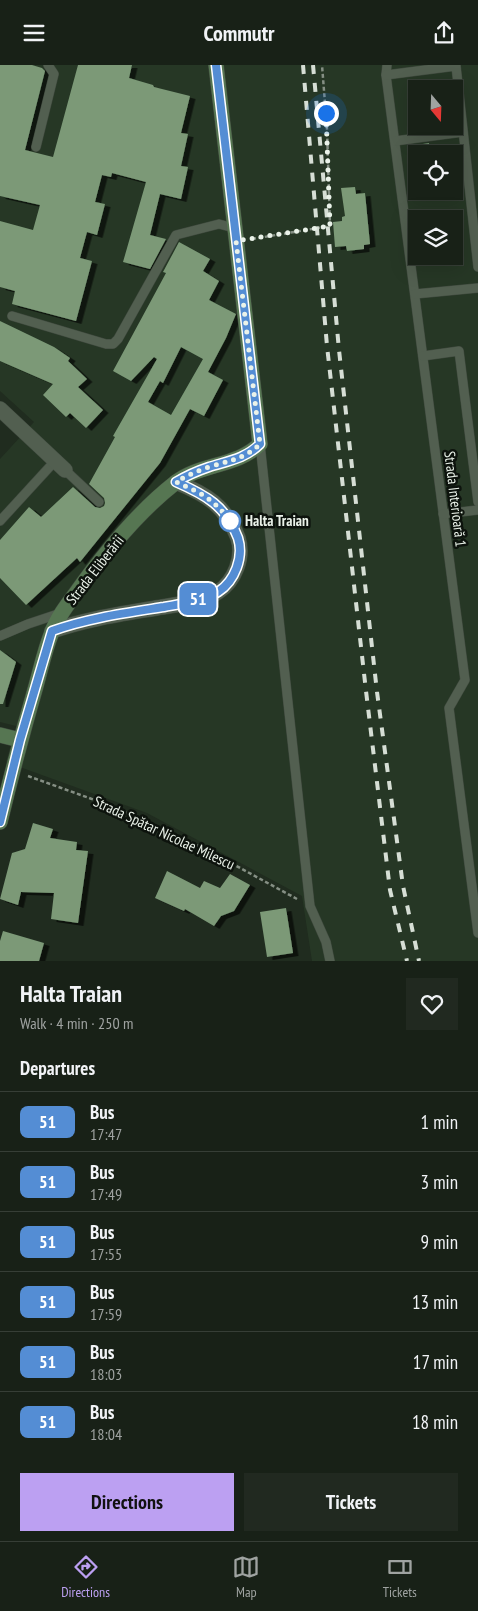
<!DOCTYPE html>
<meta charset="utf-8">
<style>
:root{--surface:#182117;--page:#212920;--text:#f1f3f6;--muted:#9fa3a1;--line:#363e36;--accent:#bca0f2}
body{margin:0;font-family:"PT Sans Narrow",sans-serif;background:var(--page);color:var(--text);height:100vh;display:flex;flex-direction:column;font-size:19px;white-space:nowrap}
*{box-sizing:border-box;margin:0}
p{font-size:16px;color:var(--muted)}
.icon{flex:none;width:28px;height:28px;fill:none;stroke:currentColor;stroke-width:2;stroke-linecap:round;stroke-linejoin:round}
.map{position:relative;height:896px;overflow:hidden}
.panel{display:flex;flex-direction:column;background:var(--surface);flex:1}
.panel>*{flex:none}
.badge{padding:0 10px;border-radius:8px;font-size:18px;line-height:32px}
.needle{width:32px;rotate:161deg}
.fabs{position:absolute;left:408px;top:15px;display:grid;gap:10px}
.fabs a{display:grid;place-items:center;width:55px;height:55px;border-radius:0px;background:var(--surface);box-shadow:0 5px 20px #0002,0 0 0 1px var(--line);font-size:25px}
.you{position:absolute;width:25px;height:25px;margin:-12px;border:4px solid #fff;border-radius:50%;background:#1a73e8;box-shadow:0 0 0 8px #1a73e833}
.map>.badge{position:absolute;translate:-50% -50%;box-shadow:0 0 0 2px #fff}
h2{padding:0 20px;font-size:19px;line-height:45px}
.round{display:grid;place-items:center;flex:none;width:52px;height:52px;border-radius:0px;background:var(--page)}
.headline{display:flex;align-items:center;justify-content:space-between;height:85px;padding:0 20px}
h1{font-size:24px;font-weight:700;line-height:38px}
.cta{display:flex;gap:10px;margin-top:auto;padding:10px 20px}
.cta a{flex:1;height:58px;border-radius:0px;background:var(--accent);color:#111;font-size:20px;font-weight:700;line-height:58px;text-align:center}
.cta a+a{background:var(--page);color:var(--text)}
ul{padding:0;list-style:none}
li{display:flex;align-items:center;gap:15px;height:60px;padding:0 20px;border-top:1px solid var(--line)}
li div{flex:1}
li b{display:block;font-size:19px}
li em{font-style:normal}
li .badge{min-width:55px;font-weight:700;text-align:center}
header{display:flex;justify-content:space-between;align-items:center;height:65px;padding:0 20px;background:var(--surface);font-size:22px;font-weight:700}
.menu{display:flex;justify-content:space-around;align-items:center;height:70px;border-top:1px solid var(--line);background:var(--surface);font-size:14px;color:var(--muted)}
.menu a{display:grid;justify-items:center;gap:2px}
.menu .active{color:var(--accent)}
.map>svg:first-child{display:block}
.built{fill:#263725;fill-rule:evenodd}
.building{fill:#7b9977;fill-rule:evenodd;filter:url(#shadow)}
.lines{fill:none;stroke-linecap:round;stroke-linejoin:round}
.lane-casing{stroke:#3f493e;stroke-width:10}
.street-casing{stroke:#3f493e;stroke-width:16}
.secondary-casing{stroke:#3f493e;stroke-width:16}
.path{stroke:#858f84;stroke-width:2.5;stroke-dasharray:4 2.5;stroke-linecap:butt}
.lane{stroke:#525f50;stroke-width:9}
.street{stroke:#525f50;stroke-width:15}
.secondary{stroke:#567652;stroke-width:15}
.rail{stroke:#d6ded5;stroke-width:4;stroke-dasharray:9 9;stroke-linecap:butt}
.line-casing{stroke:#fff;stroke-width:11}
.line{stroke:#548dd4;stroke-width:8}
.walk{stroke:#eaf2e9;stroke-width:5;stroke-dasharray:0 9}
.stop-dot{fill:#fff;stroke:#548dd4;stroke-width:2.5}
.labels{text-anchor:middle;stroke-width:5;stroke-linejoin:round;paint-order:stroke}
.street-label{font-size:15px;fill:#eaf2e9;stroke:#0d130d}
.stop-label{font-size:15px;font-weight:bold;fill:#eaf2e9;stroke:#0d130d;text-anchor:start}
</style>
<header><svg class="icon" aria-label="menu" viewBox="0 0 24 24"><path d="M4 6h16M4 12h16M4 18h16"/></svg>Commutr<svg class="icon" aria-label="share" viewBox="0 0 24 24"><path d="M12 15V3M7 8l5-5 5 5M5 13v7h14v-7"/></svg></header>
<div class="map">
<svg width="478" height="896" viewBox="0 0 478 896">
<defs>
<filter id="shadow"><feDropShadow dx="5.5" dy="3" stdDeviation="0" flood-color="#0009"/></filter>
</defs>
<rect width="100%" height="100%" fill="#202c1f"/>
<path class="built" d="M0 0H478V896H312L302 831 147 748 6 697 16 661 0 657V394L34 357 0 326ZM416 24H454V61H416ZM416 89H454V126H416ZM416 154H454V191H416Z"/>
<g class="building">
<path d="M0 0H32L42 3 45 6 25 85 53 92 78 0H132L129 13 153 20 154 22 190 31 181 68 188 69 181 101 188 102 181 134 160 129 150 170 166 174 150 204 123 197 146 117 112 108 111 112 102 110 95 137 105 139 97 170 87 167 80 193 92 196 76 256 12 239 15 226 0 222V156L33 165 40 140 0 131Z"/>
<path d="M429 78 430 89H417L416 80Z"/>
<path d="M355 122 356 129 365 128 370 179 364 180V184L347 186 346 181 335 182 333 157 342 156V152L345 151 341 123Z"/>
<path d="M179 177 210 194 203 206 219 216 209 235 236 249 226 273 208 307 223 315 204 351 190 344 160 398 80 497 77 493 26 540 0 513V475L29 442 41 452 73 422 95 442 100 443 104 441 105 438 104 433 89 419 115 372 113 371 157 294 154 292 131 316 113 306 166 208 163 207ZM181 282 203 294 171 350 148 337 160 316 163 318Z"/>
<path d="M0 256 54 282 70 293 68 296 87 314 78 322 103 345 86 363 70 348 66 352 43 330 53 319 0 296Z"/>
<path d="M0 585 16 597 3 639H0Z"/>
<path d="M33 758 53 764 50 773 77 777 76 785 88 786 78 858 51 854 54 828 21 827 18 840 0 834 12 788 25 784Z"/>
<path d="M167 806 200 823 204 816 220 823 230 809 250 820 234 846 221 851 214 861 185 844 184 846 155 833Z"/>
<path d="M286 843 293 888 267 892 260 847Z"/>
<path d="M3 866 44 878 39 896H0V876Z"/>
</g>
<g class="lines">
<g class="lane-casing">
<g id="lane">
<path d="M387 0 386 10 465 615 449 643 478 868"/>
<path d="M386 10 456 1 478 202"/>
<path d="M395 76 463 67"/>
<path d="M36 82 54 9 48 0"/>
<path d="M415 229 478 223"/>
<path d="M12 251 106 279H113L118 274 176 170 219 159 234 163"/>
<path d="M423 291 459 286 478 437"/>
<path d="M260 379 310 841 326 877 330 896"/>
<path d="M65 405 99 437"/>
<path d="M443 449 478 445"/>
<path d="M0 456 55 396"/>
<path d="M0 571 28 559 61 548"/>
</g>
</g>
<g class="street-casing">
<g id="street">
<path d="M0 344 65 405"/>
<path d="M52 566C86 554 121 549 156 543 174 540 204 537 218 527 235 516 244 492 238 473 226 441 206 429 176 417"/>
</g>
</g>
<g class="secondary-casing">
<g id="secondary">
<path d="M0 670 20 675"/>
<path d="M0 757C11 711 23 666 36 621 41 603 45 584 52 567 57 553 67 540 76 528 103 490 138 447 175 418 200 398 237 402 260 379L216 0"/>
</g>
</g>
<g class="path">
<path d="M252 174 330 161 327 64 322 0"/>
<path d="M28 711 114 742 209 786 297 834"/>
</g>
<use href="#lane" class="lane"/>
<use href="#street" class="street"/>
<use href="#secondary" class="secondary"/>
<g class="rail">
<path d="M303 0 327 281 366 626 390 825 407 896"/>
<path d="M313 0 339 285 377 627 403 821 419 896"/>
</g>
</g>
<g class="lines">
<g class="line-casing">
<path id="line" d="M0 757 20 675 52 566C88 553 126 548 164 542 180 539 204 536 218 527 235 516 244 492 238 473 226 441 206 430 176 417 186 411 197 406 209 402 228 396 245 394 260 379L216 0"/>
</g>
<use href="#line" class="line"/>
<path class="walk" d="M230 456 232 458C213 434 204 429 176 417 186 411 197 406 209 402 228 396 245 394 260 379L236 176 330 161 326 48"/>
</g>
<circle class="stop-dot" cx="230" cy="456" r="10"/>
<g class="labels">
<g class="street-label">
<text transform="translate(455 434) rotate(83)" y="5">Strada Interioară 1</text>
<text transform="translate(95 505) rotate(-52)" y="5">Strada Eliberării</text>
<text transform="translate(164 768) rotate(25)" y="5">Strada Spătar Nicolae Milescu</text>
</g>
<g class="stop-label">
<text x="245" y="461">Halta Traian</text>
</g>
</g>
</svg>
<div class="fabs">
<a><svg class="needle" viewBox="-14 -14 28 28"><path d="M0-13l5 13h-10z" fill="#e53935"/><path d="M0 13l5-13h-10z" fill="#9fa3a1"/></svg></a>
<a><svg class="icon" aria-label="locate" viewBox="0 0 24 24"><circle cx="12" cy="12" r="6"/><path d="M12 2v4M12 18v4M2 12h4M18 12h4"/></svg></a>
<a><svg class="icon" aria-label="layers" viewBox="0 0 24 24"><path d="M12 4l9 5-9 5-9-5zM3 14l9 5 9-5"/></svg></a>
</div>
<div class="you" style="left:326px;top:48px"></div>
<b class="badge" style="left:198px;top:534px;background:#548dd4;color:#fff">51</b>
</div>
<section class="panel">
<div class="headline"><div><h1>Halta Traian</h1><p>Walk · 4 min · 250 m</p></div><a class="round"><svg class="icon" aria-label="heart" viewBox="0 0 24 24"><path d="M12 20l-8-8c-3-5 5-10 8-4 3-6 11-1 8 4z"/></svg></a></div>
<h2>Departures</h2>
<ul>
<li><span class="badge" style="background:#548dd4;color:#fff">51</span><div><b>Bus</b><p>17:47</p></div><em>1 min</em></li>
<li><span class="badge" style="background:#548dd4;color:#fff">51</span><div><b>Bus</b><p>17:49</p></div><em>3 min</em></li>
<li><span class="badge" style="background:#548dd4;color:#fff">51</span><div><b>Bus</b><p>17:55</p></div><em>9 min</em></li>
<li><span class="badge" style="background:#548dd4;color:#fff">51</span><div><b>Bus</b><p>17:59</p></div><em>13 min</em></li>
<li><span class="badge" style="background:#548dd4;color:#fff">51</span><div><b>Bus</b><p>18:03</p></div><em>17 min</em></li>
<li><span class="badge" style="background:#548dd4;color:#fff">51</span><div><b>Bus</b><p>18:04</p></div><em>18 min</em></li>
</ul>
<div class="cta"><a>Directions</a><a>Tickets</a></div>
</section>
<nav class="menu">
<a class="active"><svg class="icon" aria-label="directions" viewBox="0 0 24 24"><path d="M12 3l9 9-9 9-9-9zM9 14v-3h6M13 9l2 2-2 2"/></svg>Directions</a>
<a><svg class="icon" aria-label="map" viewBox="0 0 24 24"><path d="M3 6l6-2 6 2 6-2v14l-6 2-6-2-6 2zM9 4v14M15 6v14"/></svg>Map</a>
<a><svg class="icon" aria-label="tickets" viewBox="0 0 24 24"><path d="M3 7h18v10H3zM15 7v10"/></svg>Tickets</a>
</nav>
